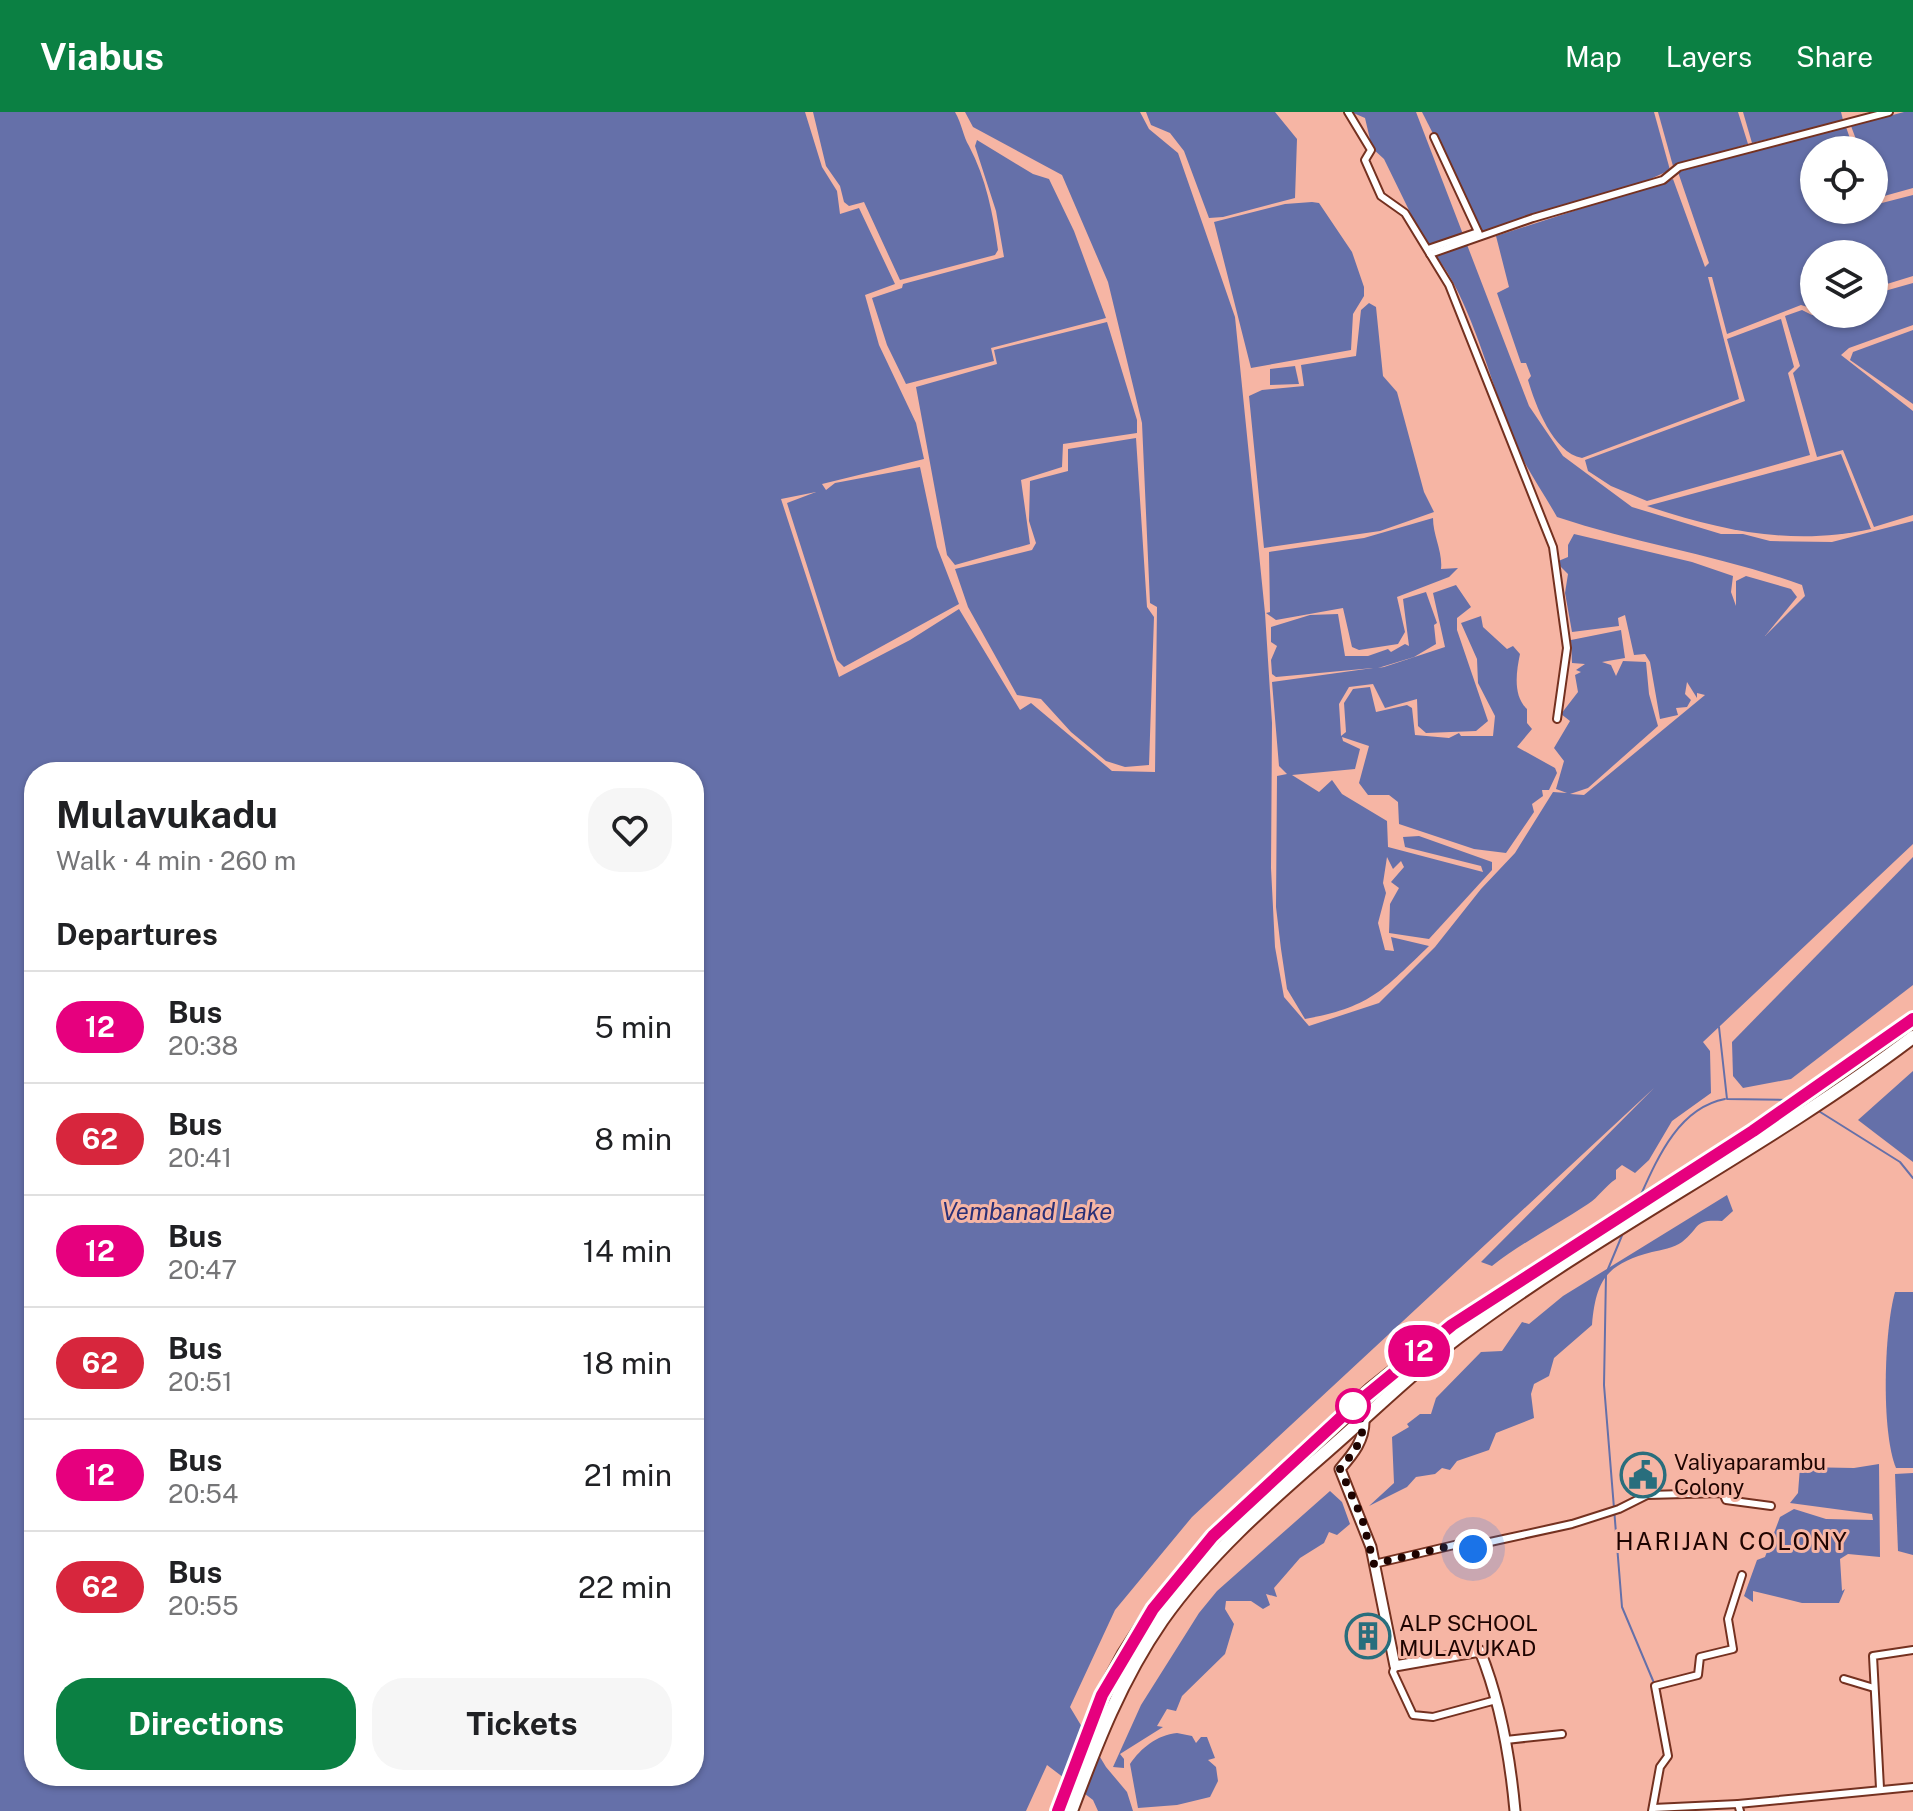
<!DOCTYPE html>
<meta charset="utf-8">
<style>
:root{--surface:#fff;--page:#f6f6f6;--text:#202124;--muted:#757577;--line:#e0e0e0;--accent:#0b8043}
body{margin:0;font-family:"Public Sans",sans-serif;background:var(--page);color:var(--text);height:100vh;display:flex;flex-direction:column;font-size:30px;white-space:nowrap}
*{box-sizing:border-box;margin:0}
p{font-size:26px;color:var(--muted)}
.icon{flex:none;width:44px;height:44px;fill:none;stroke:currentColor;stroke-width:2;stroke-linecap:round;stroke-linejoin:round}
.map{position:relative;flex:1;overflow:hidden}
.sheet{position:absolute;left:24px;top:650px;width:680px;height:1024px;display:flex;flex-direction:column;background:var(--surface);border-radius:32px;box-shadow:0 2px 6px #0004}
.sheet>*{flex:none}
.badge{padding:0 16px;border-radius:26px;font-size:28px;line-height:52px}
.controls{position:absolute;left:1800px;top:24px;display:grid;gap:16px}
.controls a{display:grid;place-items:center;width:88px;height:88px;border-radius:50%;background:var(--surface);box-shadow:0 2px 6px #0004;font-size:40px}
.you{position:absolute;width:40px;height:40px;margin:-20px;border:6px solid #fff;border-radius:50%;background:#1a73e8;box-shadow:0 0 0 12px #1a73e833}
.map>.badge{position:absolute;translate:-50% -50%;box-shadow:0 0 0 4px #fff}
h2{padding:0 32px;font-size:30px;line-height:72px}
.round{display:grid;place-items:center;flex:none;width:84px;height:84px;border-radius:32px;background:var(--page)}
.headline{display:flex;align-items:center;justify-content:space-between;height:136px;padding:0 32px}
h1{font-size:38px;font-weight:700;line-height:60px}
.primary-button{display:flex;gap:16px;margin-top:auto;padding:16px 32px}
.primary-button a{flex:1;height:92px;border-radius:32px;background:var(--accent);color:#fff;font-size:32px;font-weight:700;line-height:92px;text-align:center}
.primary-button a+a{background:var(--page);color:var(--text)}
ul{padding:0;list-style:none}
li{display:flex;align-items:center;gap:24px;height:112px;padding:0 32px;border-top:2px solid var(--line)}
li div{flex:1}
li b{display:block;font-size:30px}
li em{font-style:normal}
li .badge{min-width:88px;font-weight:700;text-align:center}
header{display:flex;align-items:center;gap:48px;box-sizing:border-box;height:112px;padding:0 40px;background:var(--accent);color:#fff}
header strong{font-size:38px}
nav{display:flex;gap:44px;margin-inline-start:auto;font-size:28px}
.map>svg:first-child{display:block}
.water{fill:#6570a9;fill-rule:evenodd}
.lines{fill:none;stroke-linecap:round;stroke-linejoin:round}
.stream{stroke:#6570a9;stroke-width:2}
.street-casing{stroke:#743120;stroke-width:10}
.secondary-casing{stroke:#743120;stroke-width:13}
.highway-casing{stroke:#743120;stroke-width:16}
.street{stroke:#fff;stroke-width:6}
.secondary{stroke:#fff;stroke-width:9}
.highway{stroke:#fff;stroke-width:12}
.line-casing{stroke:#fff;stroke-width:18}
.line{stroke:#e6007e;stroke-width:12}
.walk{stroke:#1e0401;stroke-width:8;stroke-dasharray:0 14.4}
.stop-dot{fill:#fff;stroke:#e6007e;stroke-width:4}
.labels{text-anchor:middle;stroke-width:6;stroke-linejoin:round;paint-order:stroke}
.poi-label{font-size:22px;fill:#1e0401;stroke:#f6b5a4;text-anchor:start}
.water-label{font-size:24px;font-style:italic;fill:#2a3077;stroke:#f6b5a4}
.neighbourhood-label{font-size:24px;letter-spacing:2px;fill:#1e0401;stroke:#f6b5a4}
</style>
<header>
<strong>Viabus</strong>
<nav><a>Map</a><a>Layers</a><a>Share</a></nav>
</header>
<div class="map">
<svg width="1913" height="1699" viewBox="0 0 1913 1699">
<rect width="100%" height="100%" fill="#f6b5a4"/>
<g class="water">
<path d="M0 0H805L822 55 837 79 840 102 859 96 895 172 865 183 879 233 916 311 924 347 822 372 826 378 835 371 920 355 937 435 959 492 844 555 837 548 787 391 816 380 781 387 839 565 910 528 959 497 1020 598 1031 591 1112 659 1155 660 1157 495 1150 491 1142 311 1108 170 1062 63 973 15 965 0H1140L1149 17 1178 41 1235 205 1265 501 1272 611 1271 756 1275 835 1284 885 1309 914 1379 891 1435 835 1481 777 1515 741 1553 680 1567 681 1556 677 1564 649 1554 636 1570 609 1561 602 1578 580 1575 563 1581 560 1576 558 1585 552 1572 551 1571 528 1621 518 1625 546 1602 550 1611 553 1616 564 1623 549 1646 550 1649 582 1658 614 1588 676 1570 682 1584 683 1705 583 1697 581V586L1687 570 1685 582 1691 588 1687 595 1676 596 1678 603 1660 607 1650 550 1645 542 1634 543 1625 503 1618 506 1619 514 1572 520 1565 481 1568 462 1556 450 1568 445V433L1574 422 1692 450 1733 464 1731 480 1736 494V469L1746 464 1791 477 1797 485 1765 524 1805 484 1802 473C1722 444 1638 432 1557 405 1544 382 1528 359 1517 336 1493 282 1469 173 1427 135L1384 47 1372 36 1365 6 1351 0H1416L1529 294 1563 344 1632 395 1721 422H1743L1770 429 1832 430 1913 409V732L1703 930 1710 939 1711 981 1672 1009 1649 1048 1635 1061 1622 1053 1616 1058V1067C1605 1074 1599 1085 1588 1092 1556 1113 1523 1130 1492 1154L1481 1150 1654 976 1192 1405 1115 1498 1070 1595 1106 1655 1127 1680 1133 1699H1098L1093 1688 1047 1653 1026 1699H0ZM34 660H694V1664H34Z"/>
<path d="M813 0H955C962 12 963 24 969 34 986 66 993 102 998 138L995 143 900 168 864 90 849 94 844 90 840 74 826 54Z"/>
<path d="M1146 0H1275L1297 27 1295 86 1223 105 1209 106 1184 39 1170 21 1151 13Z"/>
<path d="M1422 0H1654L1670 58 1646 69 1483 120Z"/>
<path d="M1658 0H1738L1748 32 1673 54Z"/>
<path d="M1743 0H1841L1843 8 1752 31Z"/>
<path d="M1904 0H1913V76L1877 86 1874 38H1860L1851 14Z"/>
<path d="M1846 15 1854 38H1814V98H1874V93L1913 83V164L1874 176V142H1814V197L1801 193 1727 222 1712 165H1708L1739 287 1582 346C1553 341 1535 292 1528 268L1531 264 1526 251H1521L1497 181 1509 175 1496 124 1673 67 1705 155 1709 151 1678 60Z"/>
<path d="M977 28 1033 62 1049 67 1074 119 1106 206 991 236 994 249 906 272 887 233 872 186 902 176 903 172 1004 145 996 99 975 34Z"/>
<path d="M1312 90 1319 91 1352 140 1364 175V184L1353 202 1351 238 1251 256 1214 110 1285 92Z"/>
<path d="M1913 171V213L1849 236 1841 243 1913 299V403L1874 415 1843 338 1817 345 1793 261 1800 254 1785 204 1802 198 1812 203 1874 202V182Z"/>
<path d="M1369 191 1376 195 1383 264 1397 280 1424 380 1434 400 1380 419 1264 436 1249 284 1262 278 1304 274 1301 253 1356 244 1361 198Z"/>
<path d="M1781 207 1794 255 1788 261 1810 343 1647 389 1611 374 1588 359 1585 348 1745 289 1727 227Z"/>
<path d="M1107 210 1137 308V321L1063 332 1062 355 1021 368 1030 432 955 453 947 443 916 275 997 252 994 238Z"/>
<path d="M1913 218V292L1850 248 1853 240Z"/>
<path d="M1295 254 1299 272 1270 273V257Z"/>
<path d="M1136 326 1147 495 1154 505 1149 653 1125 655 1106 649 1071 620 1041 587 1017 583 968 495 955 457 1032 438 1036 431 1029 409 1030 369 1068 359V337Z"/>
<path d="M1841 342 1871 417C1794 434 1721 419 1647 394Z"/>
<path d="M1433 406C1433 424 1443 440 1441 457L1458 456 1449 465 1397 485 1405 520 1398 532 1359 538 1352 535 1343 496 1276 508 1266 501 1270 500 1269 440 1364 426Z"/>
<path d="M1456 473 1471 495 1457 506V518L1488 609 1476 619 1426 621 1418 614 1417 587 1385 596 1373 572 1349 575 1339 592 1341 624 1346 620 1344 591 1353 577 1370 575 1376 600 1407 593 1412 596 1415 623 1449 626 1459 621 1461 624H1493L1495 604 1478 571 1477 547 1461 511 1481 504 1483 515 1507 537 1513 534 1520 542C1516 561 1513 584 1527 597V611L1532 617 1517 635 1555 656 1557 661 1549 678H1542L1543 684 1532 692 1534 700 1506 741 1474 737 1399 712 1398 690 1389 683H1368L1359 671 1369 634 1342 625 1343 629 1360 637 1355 657 1292 663 1319 680 1332 668 1342 682 1387 709 1388 735 1483 760 1481 754 1405 735 1403 725 1419 724 1492 750V758L1429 827 1389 821 1390 792 1399 776 1391 770 1404 755 1401 749 1393 757 1387 745 1383 771 1386 781 1378 811 1385 838 1394 839 1391 825 1429 834C1383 878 1371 895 1305 907L1287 877 1281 837 1276 795 1277 664 1287 662 1279 654 1272 570 1373 556 1276 565 1272 562 1271 548 1277 534 1271 530V515L1310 503 1338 502 1345 544H1368L1388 537 1391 540 1405 532 1409 534 1403 487 1426 480 1437 511 1434 513 1436 532 1414 545 1378 556 1384 555 1445 535 1433 481Z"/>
<path d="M1913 745V873L1791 967 1743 976 1733 964 1732 930Z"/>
<path d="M1913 959V1050L1858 1008Z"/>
<path d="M1727 1083 1733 1099 1722 1109C1693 1107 1701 1115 1682 1130 1674 1136 1661 1138 1652 1140 1607 1152 1596 1167 1592 1213L1554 1246 1549 1264 1534 1272 1531 1282 1534 1306 1496 1321 1489 1338 1457 1349 1450 1358 1442 1356 1435 1362 1416 1365 1407 1375 1369 1394 1394 1371 1392 1325 1409 1315 1407 1312 1420 1302H1431L1436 1286 1481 1240 1502 1239 1522 1210 1529 1212 1563 1184Z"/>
<path d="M1895 1180H1913V1356H1896C1881 1320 1884 1219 1895 1180Z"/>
<path d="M1879 1352 1880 1445 1848 1442 1840 1447 1842 1479 1845 1477 1839 1491H1802L1753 1479V1490L1744 1484 1757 1448 1765 1445 1780 1405 1794 1397 1826 1407 1873 1408 1872 1402 1790 1391 1798 1381 1800 1355 1854 1356Z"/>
<path d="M1913 1361V1443L1898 1439 1895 1362Z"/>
<path d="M1330 1379 1342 1390 1350 1412 1337 1423 1329 1420 1324 1431 1300 1446 1274 1476 1277 1485 1266 1482 1270 1493 1263 1497 1251 1489H1226L1225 1497 1234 1512 1225 1542 1182 1584 1176 1599 1167 1597 1157 1614 1163 1615 1120 1642 1124 1647V1656L1113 1655 1141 1593 1199 1501 1217 1479Z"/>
<path d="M1177 1621 1192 1624 1196 1631 1201 1625H1207L1215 1646 1208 1648 1216 1655 1218 1669 1210 1685 1177 1693 1138 1696 1130 1652C1141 1636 1157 1623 1177 1621Z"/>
</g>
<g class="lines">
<g class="stream">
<path d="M1719 915 1727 987 1788 988"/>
<path d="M1817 998 1900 1050 1913 1066"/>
<path d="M1639 1087C1657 1047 1678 996 1725 987"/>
<path d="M1608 1157 1623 1121"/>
<path d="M1606 1162 1604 1273 1622 1495 1654 1571"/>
<path d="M1663 1633 1664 1643"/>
</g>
<g class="street-casing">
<g id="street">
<path d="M1348 0 1371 38 1365 48 1381 84 1405 101 1449 173 1553 435 1567 536 1557 607"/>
<path d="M1434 25 1480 124"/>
<path d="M1428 137 1478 120"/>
<path d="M1430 142 1533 106 1663 68 1679 55 1889 0"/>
<path d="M1374 1452 1467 1430 1473 1437 1490 1430 1572 1412 1619 1397 1647 1383 1723 1381 1726 1388 1771 1394"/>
<path d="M1395 1554 1393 1560 1413 1603 1433 1605 1496 1588"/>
<path d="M1844 1567 1874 1576"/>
<path d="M1506 1628 1562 1622"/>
<path d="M1880 1676 1873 1544 1913 1538"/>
<path d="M1653 1696 1738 1692"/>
<path d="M1652 1699 1660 1655 1668 1644 1655 1574 1698 1563 1700 1545 1733 1537 1728 1507 1742 1463"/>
<path d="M1740 1699 1738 1692 1913 1675"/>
</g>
</g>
<g class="secondary-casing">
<path id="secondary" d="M1364 1307C1365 1328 1353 1342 1340 1357L1371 1435 1395 1554 1480 1539C1501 1591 1510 1644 1515 1699"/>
</g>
<g class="highway-casing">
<g id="highway">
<path d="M1058 1699 1102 1583 1124 1542 1153 1497 1213 1424 1370 1278 1452 1213 1753 1019 1913 907"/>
<path d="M1071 1699C1096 1632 1121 1567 1162 1508 1208 1443 1266 1392 1326 1340 1370 1302 1412 1260 1458 1225 1603 1116 1768 1035 1913 925"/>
</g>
</g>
<use href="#street" class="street"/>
<use href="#secondary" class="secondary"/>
<use href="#highway" class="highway"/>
</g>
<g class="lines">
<g class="line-casing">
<path id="line" d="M1058 1699 1102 1583 1153 1497 1213 1424 1350 1297 1452 1213 1753 1019 1913 907"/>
</g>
<use href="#line" class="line"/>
<path class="walk" d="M1353 1294C1373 1318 1357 1336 1340 1357L1362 1406 1374 1452 1467 1430 1473 1437"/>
</g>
<defs>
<g id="civic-ring" transform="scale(2.3)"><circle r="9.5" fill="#f6b5a4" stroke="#296e7d" stroke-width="1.5"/><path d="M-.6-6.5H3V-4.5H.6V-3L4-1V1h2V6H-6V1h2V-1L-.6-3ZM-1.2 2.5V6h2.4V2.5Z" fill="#296e7d"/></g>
<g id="building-ring" transform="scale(2.3)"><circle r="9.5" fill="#f6b5a4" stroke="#296e7d" stroke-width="1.5"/><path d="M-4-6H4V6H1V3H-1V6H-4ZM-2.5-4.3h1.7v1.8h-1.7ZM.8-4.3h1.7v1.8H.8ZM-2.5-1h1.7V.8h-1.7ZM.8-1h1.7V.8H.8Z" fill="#296e7d"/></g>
</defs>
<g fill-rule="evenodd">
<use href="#civic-ring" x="1643" y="1363"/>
<use href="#building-ring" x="1368" y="1524"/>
</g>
<circle class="stop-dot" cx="1353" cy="1294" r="16"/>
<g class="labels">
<g class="poi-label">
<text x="1674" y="1358">Valiyaparambu<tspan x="1674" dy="25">Colony</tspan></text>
<text x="1399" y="1519">ALP SCHOOL<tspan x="1399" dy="25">MULAVUKAD</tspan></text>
</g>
<g class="water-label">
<text x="1027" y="1108">Vembanad Lake</text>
</g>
<g class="neighbourhood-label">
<text x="1732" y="1438">HARIJAN COLONY</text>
</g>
</g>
</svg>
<div class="controls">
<a><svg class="icon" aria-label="locate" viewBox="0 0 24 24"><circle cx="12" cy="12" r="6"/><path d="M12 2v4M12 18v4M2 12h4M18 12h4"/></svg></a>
<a><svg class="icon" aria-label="layers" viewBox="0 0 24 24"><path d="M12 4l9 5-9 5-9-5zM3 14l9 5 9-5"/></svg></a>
</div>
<div class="you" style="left:1473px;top:1437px"></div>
<b class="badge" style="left:1419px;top:1239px;background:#e6007e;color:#fff">12</b>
<section class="sheet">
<div class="headline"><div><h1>Mulavukadu</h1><p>Walk · 4 min · 260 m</p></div><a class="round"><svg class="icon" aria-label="heart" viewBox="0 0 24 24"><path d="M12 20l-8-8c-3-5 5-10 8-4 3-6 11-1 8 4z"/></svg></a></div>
<h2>Departures</h2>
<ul>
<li><span class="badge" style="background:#e6007e;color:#fff">12</span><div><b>Bus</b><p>20:38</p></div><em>5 min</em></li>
<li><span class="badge" style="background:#d7263d;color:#fff">62</span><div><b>Bus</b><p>20:41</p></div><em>8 min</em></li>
<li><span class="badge" style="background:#e6007e;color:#fff">12</span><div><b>Bus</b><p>20:47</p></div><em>14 min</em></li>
<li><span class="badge" style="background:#d7263d;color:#fff">62</span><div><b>Bus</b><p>20:51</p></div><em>18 min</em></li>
<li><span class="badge" style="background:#e6007e;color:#fff">12</span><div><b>Bus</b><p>20:54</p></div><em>21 min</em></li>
<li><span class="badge" style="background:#d7263d;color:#fff">62</span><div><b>Bus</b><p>20:55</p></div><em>22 min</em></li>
</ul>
<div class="primary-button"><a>Directions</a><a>Tickets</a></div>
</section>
</div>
